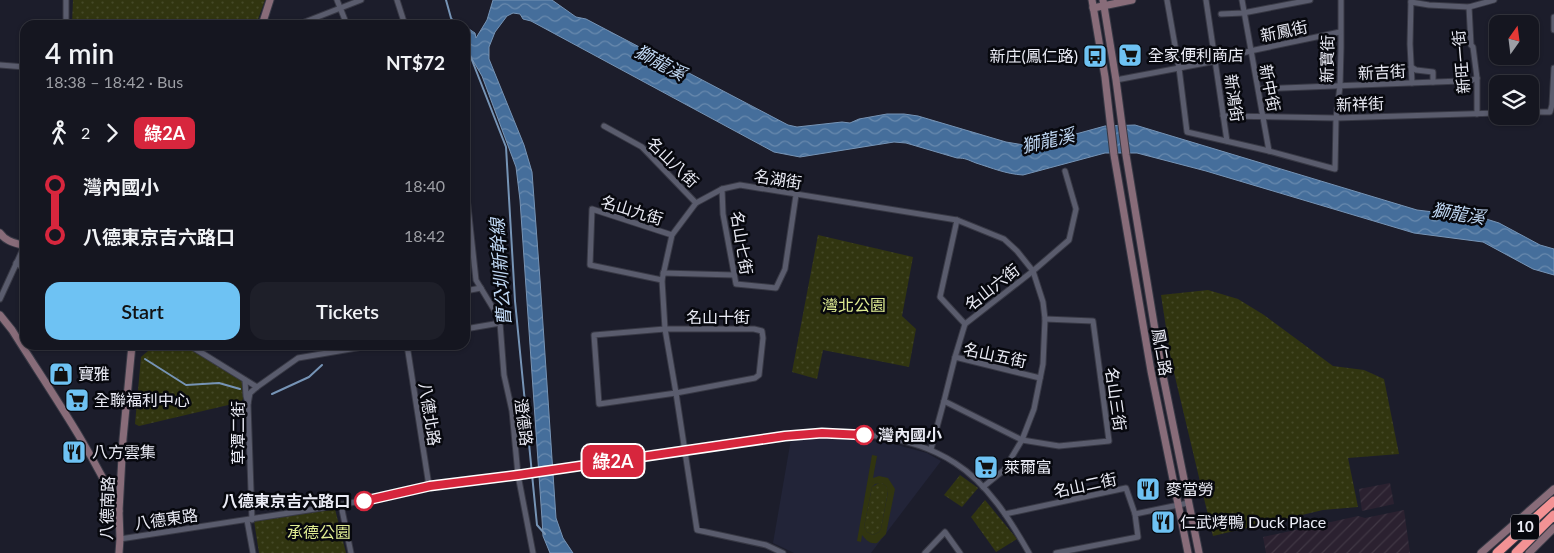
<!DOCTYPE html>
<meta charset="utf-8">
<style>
:root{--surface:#151620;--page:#1e1f29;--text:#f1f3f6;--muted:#9d9fa5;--line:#34353e;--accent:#6ec2f3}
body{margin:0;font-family:Lato,"Noto Sans TC",sans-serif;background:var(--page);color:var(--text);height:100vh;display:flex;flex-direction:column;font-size:19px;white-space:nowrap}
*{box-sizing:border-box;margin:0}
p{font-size:16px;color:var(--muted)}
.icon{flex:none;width:28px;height:28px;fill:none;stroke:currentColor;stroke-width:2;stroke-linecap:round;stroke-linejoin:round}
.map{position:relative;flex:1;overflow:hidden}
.details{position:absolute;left:20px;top:20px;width:450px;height:330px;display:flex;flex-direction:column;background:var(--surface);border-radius:15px;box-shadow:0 1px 4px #0004,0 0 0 1px var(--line)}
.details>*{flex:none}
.badge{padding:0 10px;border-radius:8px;font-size:18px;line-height:32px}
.needle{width:32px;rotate:14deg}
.controls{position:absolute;left:1489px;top:15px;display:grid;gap:10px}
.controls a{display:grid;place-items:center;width:50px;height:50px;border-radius:10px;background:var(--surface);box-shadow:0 1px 4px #0004,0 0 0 1px var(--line);font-size:25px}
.map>.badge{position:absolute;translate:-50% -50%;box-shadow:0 0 0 2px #fff}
.legs{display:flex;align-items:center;gap:8px;height:55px;padding:0 25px;font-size:16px}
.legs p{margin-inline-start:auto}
.summary{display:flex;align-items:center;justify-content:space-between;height:85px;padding:0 25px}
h1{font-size:28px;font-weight:600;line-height:38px}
.cta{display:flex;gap:10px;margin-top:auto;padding:10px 25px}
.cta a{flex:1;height:58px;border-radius:15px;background:var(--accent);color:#111;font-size:20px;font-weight:600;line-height:58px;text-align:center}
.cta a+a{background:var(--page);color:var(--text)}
ul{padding:0 25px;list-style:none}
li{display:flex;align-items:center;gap:18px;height:50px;font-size:19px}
li i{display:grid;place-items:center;width:8px;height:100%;margin:0 6px;background:currentColor}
li i::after{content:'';width:12px;height:12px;margin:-6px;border:4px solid;border-radius:50%;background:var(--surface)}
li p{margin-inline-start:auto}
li:first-child i{background:linear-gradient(#0000 50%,currentColor 0)}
li:last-child i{background:linear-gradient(currentColor 50%,#0000 0)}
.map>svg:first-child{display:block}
.industrial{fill:url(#industrial-furrows)}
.built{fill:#222438}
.green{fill:url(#green-dots)}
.pitch{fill:#313510;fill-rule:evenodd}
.water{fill:url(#water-waves);stroke:#7694b6}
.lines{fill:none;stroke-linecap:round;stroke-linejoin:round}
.stream{stroke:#7694b6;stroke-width:2}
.street-casing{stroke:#383945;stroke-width:7}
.secondary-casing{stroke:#383945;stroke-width:9}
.highway-casing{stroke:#383945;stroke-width:11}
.street{stroke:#5a5c6d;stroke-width:5}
.secondary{stroke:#886c79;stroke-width:7}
.highway{stroke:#f39294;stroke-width:9}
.line-1-casing{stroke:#fff;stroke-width:11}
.line-1{stroke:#d7263d;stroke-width:8}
.stop-1-dot{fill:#fff;stroke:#d7263d;stroke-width:2.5}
.labels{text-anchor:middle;stroke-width:5;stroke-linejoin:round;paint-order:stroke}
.shield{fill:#07080e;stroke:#a6a7b0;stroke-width:1}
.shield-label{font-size:15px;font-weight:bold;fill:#eaebf5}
.street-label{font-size:16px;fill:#eaebf5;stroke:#07080e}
.poi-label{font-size:16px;fill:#eaebf5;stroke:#07080e;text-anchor:start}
.park-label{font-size:16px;fill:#dfec92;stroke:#07080e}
.stop-label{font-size:16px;font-weight:bold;fill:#eaebf5;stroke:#07080e;text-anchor:start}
.water-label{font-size:18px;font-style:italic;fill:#c0d8f4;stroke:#07080e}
</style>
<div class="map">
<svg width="1554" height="553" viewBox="0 0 1554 553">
<defs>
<pattern id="industrial-furrows" width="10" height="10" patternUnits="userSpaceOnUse" patternTransform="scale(1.25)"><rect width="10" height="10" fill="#2b2130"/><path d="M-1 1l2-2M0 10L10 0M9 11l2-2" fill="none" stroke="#403744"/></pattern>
<pattern id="green-dots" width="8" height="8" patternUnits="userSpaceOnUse" patternTransform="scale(1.25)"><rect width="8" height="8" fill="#313510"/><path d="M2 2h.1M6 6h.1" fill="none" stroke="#454928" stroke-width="1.8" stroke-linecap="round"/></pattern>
<pattern id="water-waves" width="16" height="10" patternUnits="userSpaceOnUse" patternTransform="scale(1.25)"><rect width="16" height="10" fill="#456e9b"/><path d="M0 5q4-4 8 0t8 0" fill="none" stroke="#698aae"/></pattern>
</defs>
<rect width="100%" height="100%" fill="#1c1d2b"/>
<g class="industrial">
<path d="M1390 483 1394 504 1362 511 1359 489Z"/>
<path d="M1404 510 1410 553H1266L1263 537 1358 516 1365 518Z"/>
</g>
<path class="built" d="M822 438 886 442 927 453 941 461 871 553H794L773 543 791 439Z"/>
<g class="green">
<path d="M73 0H265L256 25H72Z"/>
<path d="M818 235 913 257 902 316 916 329 909 367 823 350 817 379 792 372Z"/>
<path d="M1208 290 1238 299 1264 315 1333 366 1364 370 1384 379 1399 454 1348 458 1358 507 1323 510 1213 536 1171 360 1161 295Z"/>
<path d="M155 345H183L245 381 244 397 241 402 139 426 135 424 141 357Z"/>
<path d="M960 475 978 488 962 507 944 495Z"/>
<path d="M879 483H882L886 486 888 491 881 529 879 532 873 535 867 532 864 527 872 487Z"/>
<path d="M985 500 1017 539 996 552 971 517Z"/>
<path d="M335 509 346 553H259L254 521Z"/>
</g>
<path class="pitch" d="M872 455 877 456 873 478 879 476 888 478 895 489 886 534 877 543C870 544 867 541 862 535L861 542 857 541ZM882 483 886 486 888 492 881 529 879 532 873 535 867 532 864 527 872 487 875 484Z"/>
<path class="water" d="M493 0H552L576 17 586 19 788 125 797 127 842 122 850 123 859 119 887 114H904L918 116 1006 142 1024 145 1054 140 1105 126 1135 125 1417 210 1483 218 1499 223 1540 245 1554 249V275L1533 269 1483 242 1414 233 1206 171 1137 153H1105L1023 175C1006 174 992 168 976 163 968 160 966 158 957 158L906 143 894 142 800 157 774 152 531 21 523 19 520 14 513 13 507 16 495 32 489 47V59L524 145 532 172 540 280 556 518 563 538 573 553H550L543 536 542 519 520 200 516 167 482 76 465 47V31L469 29 475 33 476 38 487 20Z"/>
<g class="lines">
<g class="stream">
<path d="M446 0 451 18 456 25"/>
<path d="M470 55 506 147 515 301 537 525 545 534"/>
<path d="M145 359 186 385 219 383 240 389"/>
<path d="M272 394 309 377 322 365"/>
</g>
<g class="street-casing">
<g id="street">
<path d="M337 0 347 25"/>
<path d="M397 0 405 25"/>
<path d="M1167 0 1179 68 1187 132 1269 151 1335 169 1336 118 1340 86 1341 48V0"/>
<path d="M1206 0 1227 141"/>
<path d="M1242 0 1269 151"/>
<path d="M1411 0 1410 44 1412 83"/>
<path d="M1411 2 1429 5 1469 7 1494 0"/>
<path d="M1469 7 1471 45 1473 47 1477 78V114"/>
<path d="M1221 14 1243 13 1310 0"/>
<path d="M1554 17V30"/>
<path d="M66 25V0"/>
<path d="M297 25 361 0"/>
<path d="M0 65 25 67"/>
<path d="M1411 67 1416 70 1433 72V82"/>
<path d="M1116 80 1216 61 1250 51 1340 32"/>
<path d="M1259 89 1461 81H1470L1477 78"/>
<path d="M1530 112H1550L1552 105 1554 68"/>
<path d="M1223 116 1336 118 1498 113"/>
<path d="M604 126 642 147 696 203"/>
<path d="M465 179 476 280 496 313 500 323 504 375 512 411 518 475 533 553"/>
<path d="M722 189 723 214 736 284 776 288 785 269 796 195"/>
<path d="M957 220 940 297 965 324 1033 271 1069 240 1076 209 1065 171"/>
<path d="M16 263 25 269"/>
<path d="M663 273 734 275"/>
<path d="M662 280 590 265 592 209 672 235"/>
<path d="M465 291 481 288"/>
<path d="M0 299 22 251 25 233"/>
<path d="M465 329 500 323"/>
<path d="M665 329H754L762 331 763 338 759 375 755 378 676 393 599 404 594 335Z"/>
<path d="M189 345 257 387"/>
<path d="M407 345 429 486"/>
<path d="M955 357 965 324"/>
<path d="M1040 378 955 357 944 401 1022 440 1059 446 1109 441 1093 321 1045 319"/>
<path d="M245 380 246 396 248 403"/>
<path d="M931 449 944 401"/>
<path d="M341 505 351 553"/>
<path d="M1005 514 1126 488 1135 514 1138 537 1056 553"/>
<path d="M1135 514 1188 503"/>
<path d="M247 520 253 553"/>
<path d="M252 520 248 404 250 393 257 387 298 358 374 345"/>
<path d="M120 539 341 505 429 486 518 475 785 436C842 431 906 431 955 463 987 483 1011 521 1029 553"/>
<path d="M783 553 766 545 697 530 676 393 665 329 662 280 672 235 696 203 722 189 740 185 957 220 1004 239 1017 251 1033 271 1043 302 1045 319 1043 364 1034 409 1022 440 1004 470 983 487"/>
<path d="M925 553 945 532 960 553"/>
</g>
</g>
<g class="secondary-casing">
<g id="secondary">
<path d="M1092 0 1105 77 1114 155 1151 371 1188 553"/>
<path d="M1103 0 1116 80 1126 155 1161 366 1199 553"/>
<path d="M1093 8 1132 0"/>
<path d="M262 25 270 0"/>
<path d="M0 233C6 242 16 243 25 246"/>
<path d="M0 315 12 330C49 389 90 447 119 511"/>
<path d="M119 553 120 539 119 511 123 439 132 345"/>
<path d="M1481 553 1554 489"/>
<path d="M1529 553 1554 528"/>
</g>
</g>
<g class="highway-casing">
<g id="highway">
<path d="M1497 553 1554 501"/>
<path d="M1516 553 1554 515"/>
</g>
</g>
<use href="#street" class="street"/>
<use href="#secondary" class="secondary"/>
<use href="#highway" class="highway"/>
</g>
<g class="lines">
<g class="line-1-casing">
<path id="line-1" d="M364 501 430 486 518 475 785 436 822 433 864 435"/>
</g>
<use href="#line-1" class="line-1"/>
</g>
<defs>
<g id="supermarket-square" transform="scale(1.25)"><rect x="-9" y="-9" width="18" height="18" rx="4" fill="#6ec2f3" stroke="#07080e"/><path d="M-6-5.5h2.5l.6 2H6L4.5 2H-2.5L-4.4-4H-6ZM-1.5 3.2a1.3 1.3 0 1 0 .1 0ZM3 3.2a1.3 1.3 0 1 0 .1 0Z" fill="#111"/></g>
<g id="bus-square" transform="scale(1.25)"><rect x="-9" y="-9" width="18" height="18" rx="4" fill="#6ec2f3" stroke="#07080e"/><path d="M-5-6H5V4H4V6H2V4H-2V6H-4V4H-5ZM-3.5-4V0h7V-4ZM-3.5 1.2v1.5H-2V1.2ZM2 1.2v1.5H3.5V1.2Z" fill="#111"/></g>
<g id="shop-square" transform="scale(1.25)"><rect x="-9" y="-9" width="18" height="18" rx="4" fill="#6ec2f3" stroke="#07080e"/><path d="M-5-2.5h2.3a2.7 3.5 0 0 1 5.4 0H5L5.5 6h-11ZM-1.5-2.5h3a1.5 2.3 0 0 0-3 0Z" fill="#111"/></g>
<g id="restaurant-square" transform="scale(1.25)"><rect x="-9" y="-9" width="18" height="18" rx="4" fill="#6ec2f3" stroke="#07080e"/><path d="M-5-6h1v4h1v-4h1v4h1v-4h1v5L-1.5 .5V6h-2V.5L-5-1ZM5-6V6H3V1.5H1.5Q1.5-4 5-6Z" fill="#111"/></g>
</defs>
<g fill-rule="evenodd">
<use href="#supermarket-square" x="1130" y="55"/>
<use href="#bus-square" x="1095" y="56"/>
<use href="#shop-square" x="61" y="374"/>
<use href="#supermarket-square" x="77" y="400"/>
<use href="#restaurant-square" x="74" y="452"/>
<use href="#supermarket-square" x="986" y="467"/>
<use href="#restaurant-square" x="1148" y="489"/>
<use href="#restaurant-square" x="1163" y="522"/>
</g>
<g class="stop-1-dot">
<circle cx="864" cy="435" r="9"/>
<circle cx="364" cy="501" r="9"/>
</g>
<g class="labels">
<rect class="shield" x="1511" y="514.5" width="28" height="25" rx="4"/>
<g class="shield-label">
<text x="1525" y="532">10</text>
</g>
<g class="street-label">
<text transform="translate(1284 31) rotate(-12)" y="6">新鳳街</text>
<text transform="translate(1327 59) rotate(-89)" y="6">新寶街</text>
<text transform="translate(1461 62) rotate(-95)" y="6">新旺一街</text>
<text transform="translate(1382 72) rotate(-3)" y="6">新吉街</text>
<text transform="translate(1270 88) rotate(79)" y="6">新中街</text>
<text transform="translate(1234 98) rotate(82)" y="6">新鴻街</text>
<text transform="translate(1360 104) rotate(-2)" y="6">新祥街</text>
<text transform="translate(673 162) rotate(44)" y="6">名山八街</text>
<text transform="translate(778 179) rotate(9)" y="6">名湖街</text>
<text transform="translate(632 210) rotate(17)" y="6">名山九街</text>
<text transform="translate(742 243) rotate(81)" y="6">名山七街</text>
<text transform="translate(992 287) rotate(-38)" y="6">名山六街</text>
<text x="718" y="323">名山十街</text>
<text transform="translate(1162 352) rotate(80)" y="6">鳳仁路</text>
<text transform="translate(995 355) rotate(12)" y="6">名山五街</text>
<text transform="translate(1116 399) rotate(82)" y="6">名山三街</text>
<text transform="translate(430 414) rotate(81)" y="6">八德北路</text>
<text transform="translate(524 422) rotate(83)" y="6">澄德路</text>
<text transform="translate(238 433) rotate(-90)" y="6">草潭二街</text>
<text transform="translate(1085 485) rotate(-12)" y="6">名山二街</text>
<text transform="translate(107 508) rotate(-88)" y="6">八德南路</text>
<text transform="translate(166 519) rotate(-8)" y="6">八德東路</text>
</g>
<g class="poi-label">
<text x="1148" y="61">全家便利商店</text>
<text x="1078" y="62" text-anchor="end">新庄(鳳仁路)</text>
<text x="78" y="380">寶雅</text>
<text x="94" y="406">全聯福利中心</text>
<text x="92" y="458">八方雲集</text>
<text x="1004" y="473">萊爾富</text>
<text x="1166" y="495">麥當勞</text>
<text x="1180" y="528">仁武烤鴨 Duck Place</text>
</g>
<g class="park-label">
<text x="854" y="311">灣北公園</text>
<text x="319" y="538">承德公園</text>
</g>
<g class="stop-label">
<text x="878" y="441">灣內國小</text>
<text x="350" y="507" text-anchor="end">八德東京吉六路口</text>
</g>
<g class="water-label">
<text transform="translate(660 63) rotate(28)" y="6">獅龍溪</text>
<text transform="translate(1048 141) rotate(-13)" y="6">獅龍溪</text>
<text transform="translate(1458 214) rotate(9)" y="6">獅龍溪</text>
<text transform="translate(501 272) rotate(-94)" y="6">曹公圳新幹線</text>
</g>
</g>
</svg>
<div class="controls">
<a><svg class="needle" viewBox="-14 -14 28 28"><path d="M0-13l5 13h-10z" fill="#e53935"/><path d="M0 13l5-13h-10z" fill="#9d9fa5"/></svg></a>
<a><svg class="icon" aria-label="layers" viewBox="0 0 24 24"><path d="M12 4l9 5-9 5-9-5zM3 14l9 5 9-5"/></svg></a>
</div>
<b class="badge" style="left:613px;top:461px;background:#d7263d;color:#fff">綠2A</b>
<section class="details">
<div class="summary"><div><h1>4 min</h1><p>18:38 – 18:42 · Bus</p></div><b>NT$72</b></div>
<div class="legs"><svg class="icon" aria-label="walk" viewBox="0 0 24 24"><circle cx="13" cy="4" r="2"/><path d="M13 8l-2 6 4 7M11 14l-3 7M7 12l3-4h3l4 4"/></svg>2<svg class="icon" aria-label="forward" viewBox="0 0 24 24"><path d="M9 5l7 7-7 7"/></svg><b class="badge" style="background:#d7263d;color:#fff">綠2A</b></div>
<ul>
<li><i style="color:#d7263d"></i><b>灣內國小</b><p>18:40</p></li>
<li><i style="color:#d7263d"></i><b>八德東京吉六路口</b><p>18:42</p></li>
</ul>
<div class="cta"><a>Start</a><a>Tickets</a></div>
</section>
</div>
